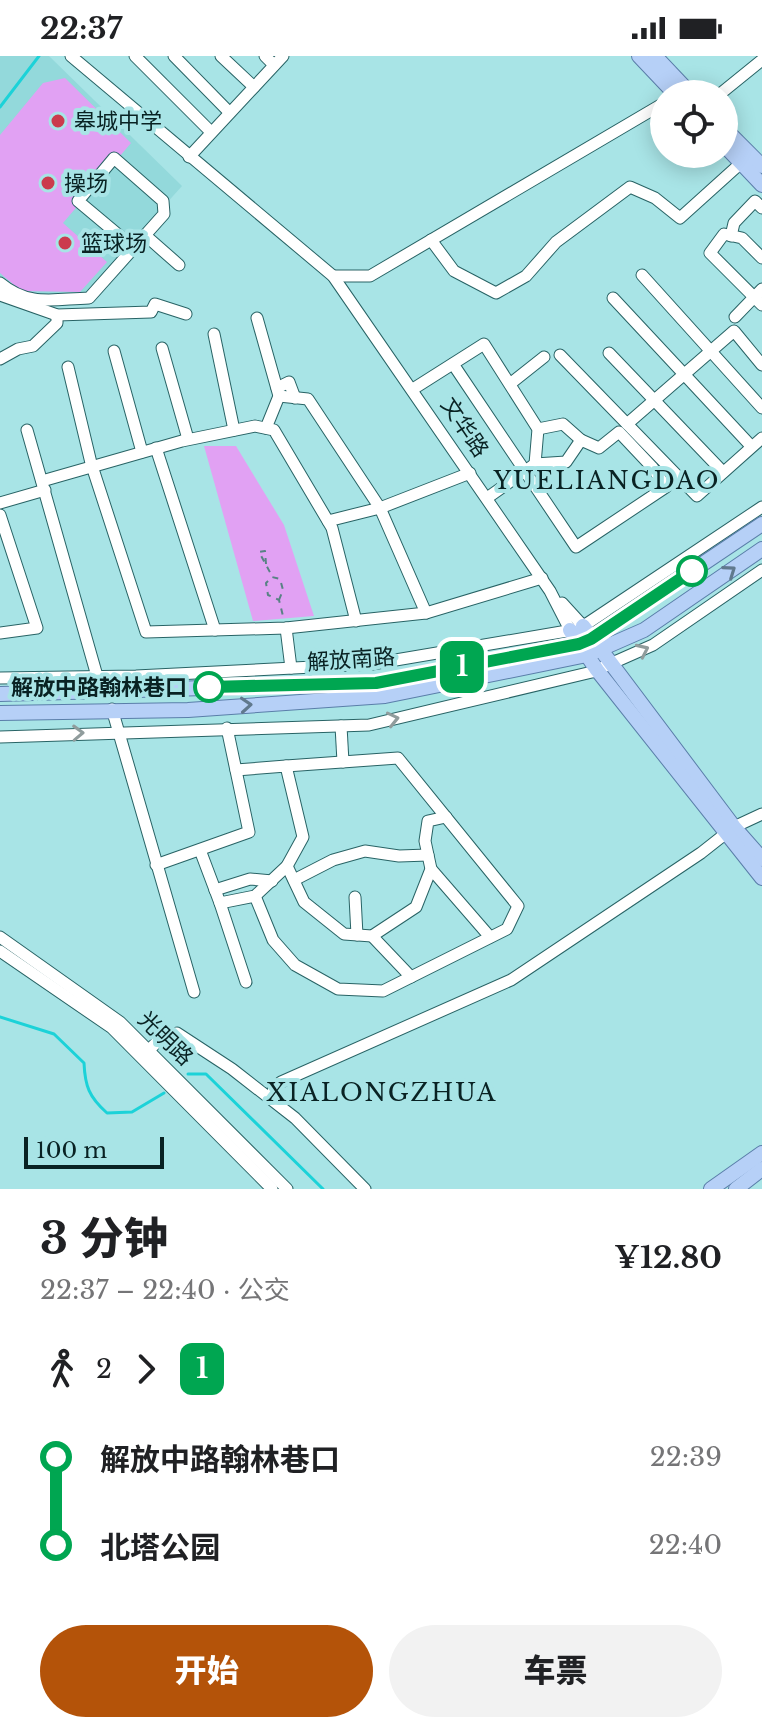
<!DOCTYPE html>
<html lang="zh">
<meta charset="utf-8">
<style>
:root{--surface:#fff;--page:#f2f2f2;--text:#202124;--muted:#757577;--accent:#b45309}
body{margin:0;font-family:"Libre Baskerville","Noto Sans SC",serif;background:var(--page);color:var(--text);height:100vh;display:flex;flex-direction:column;font-size:30px;white-space:nowrap}
*{box-sizing:border-box;margin:0}
p{font-size:26px;color:var(--muted)}
.icon{flex:none;width:44px;height:44px;fill:none;stroke:currentColor;stroke-width:2;stroke-linecap:round;stroke-linejoin:round}
.map{position:relative;height:1133px;overflow:hidden}
.side{display:flex;flex-direction:column;background:var(--surface);flex:1}
.side>*{flex:none}
.badge{padding:0 16px;border-radius:12px;font-size:28px;line-height:52px}
.tools{position:absolute;left:650px;top:24px;display:grid;gap:16px}
.tools a{display:grid;place-items:center;width:88px;height:88px;border-radius:50%;background:var(--surface);box-shadow:0 4px 20px #0003;font-size:40px}
.scale{position:absolute;left:24px;bottom:20px;width:140px;box-sizing:border-box;padding-left:8px;border:4px solid #092223;border-top:0;font-size:22px;line-height:28px;white-space:nowrap;color:#092223;-webkit-text-stroke:6px #a8e4e6;paint-order:stroke}
.map>.badge{position:absolute;translate:-50% -50%;box-shadow:0 0 0 4px #fff}
.legs{display:flex;align-items:center;gap:12px;height:88px;padding:0 40px;font-size:26px}
.legs p{margin-inline-start:auto}
.summary{display:flex;align-items:center;justify-content:space-between;height:136px;padding:0 40px}
h1{font-size:44px;font-weight:800;line-height:60px}
.action{display:flex;gap:16px;margin-top:auto;padding:16px 40px}
.action a{flex:1;height:92px;border-radius:48px;background:var(--accent);color:#fff;font-size:32px;font-weight:800;line-height:92px;text-align:center}
.action a+a{background:var(--page);color:var(--text)}
ul{padding:0 40px;list-style:none}
li{display:flex;align-items:center;gap:28px;height:88px;font-size:30px}
li i{display:grid;place-items:center;width:12px;height:100%;margin:0 10px;background:currentColor}
li i::after{content:'';width:20px;height:20px;margin:-10px;border:6px solid;border-radius:50%;background:var(--surface)}
li p{margin-inline-start:auto}
li:first-child i{background:linear-gradient(#0000 50%,currentColor 0)}
li:last-child i{background:linear-gradient(currentColor 50%,#0000 0)}
.status{display:flex;justify-content:space-between;align-items:center;height:56px;padding:0 40px;background:var(--surface);direction:ltr}
.status svg{height:22px;fill:currentColor}
.map>svg:first-child{display:block}
.built{fill:#93d9db}
.green{fill:#e1a1f3}
.lines{fill:none;stroke-linecap:round;stroke-linejoin:round}
.stream{stroke:#1cd2d8;stroke-width:3}
.minor-casing{stroke:#286365;stroke-width:13}
.major-casing{stroke:#5a7ea9;stroke-width:16}
.path{stroke:#588284;stroke-width:2;stroke-dasharray:6 6;stroke-linecap:butt}
.minor{stroke:#fff;stroke-width:11}
.major{stroke:#b6d0f7;stroke-width:14}
.oneway{stroke:#60798d}
.oneway2{stroke:#909c9c}
.line-1-casing{stroke:#fff;stroke-width:18}
.line-1{stroke:#00a651;stroke-width:12}
.poi-dot{fill:#cb3b4d;stroke:#a8e4e6;stroke-width:3}
.stop-1-dot{fill:#fff;stroke:#00a651;stroke-width:4}
.labels{text-anchor:middle;stroke-width:8;stroke-linejoin:round;paint-order:stroke}
.poi-label{font-size:22px;fill:#092223;stroke:#a8e4e6;text-anchor:start}
.street-label{font-size:22px;fill:#092223;stroke:#a8e4e6}
.stop-label{font-size:22px;font-weight:bold;fill:#092223;stroke:#a8e4e6;text-anchor:end}
.neighbourhood-label{font-size:24px;letter-spacing:2px;fill:#092223;stroke:#a8e4e6}
</style>
<div class="status"><b>22:37</b><svg viewBox="0 0 49 12"><path d="M0 12V9h3v3zM5 12V6h3v6zM10 12V3h3v9zM15 12V0h3v12zM26 1h20v11H26zM47 4h2v5h-2z"/></svg></div>
<div class="map">
<svg width="762" height="1133" viewBox="0 0 762 1133">
<rect width="100%" height="100%" fill="#a8e4e6"/>
<path class="built" d="M0 0H49L182 130 83 240 19 238 0 222Z"/>
<g class="green">
<path d="M65 22 131 87 63 167 107 206 80 236 21 235 0 217V79L43 27Z"/>
<path d="M204 390H236L284 469 314 560 253 565Z"/>
</g>
<g class="lines">
<g class="stream">
<path d="M0 51 39 0"/>
<path d="M0 961 54 978 84 1007C85 1030 89 1041 107 1057L132 1056 164 1037"/>
<path d="M188 1018H206L323 1133"/>
</g>
<g class="minor-casing">
<g id="minor">
<path d="M71 0 333 220 550 535 570 574"/>
<path d="M135 0 211 76"/>
<path d="M174 0 229 56"/>
<path d="M221 0 254 31"/>
<path d="M265 0 274 9"/>
<path d="M720 38 762 4"/>
<path d="M189 101 283 0"/>
<path d="M145 179 179 209"/>
<path d="M731 180 734 167 755 145 762 152"/>
<path d="M431 184 454 215 496 237 526 220 556 186 630 131 655 142 680 162 741 107"/>
<path d="M762 202 742 182 724 178 710 197 762 249"/>
<path d="M642 219 762 352"/>
<path d="M333 220H370L664 47"/>
<path d="M0 227C29 251 53 243 89 242L164 158 163 145 114 102 78 145 134 192"/>
<path d="M0 239 57 259 151 256 155 248 186 258"/>
<path d="M613 242 751 390"/>
<path d="M735 261 762 233"/>
<path d="M257 262 279 340 308 343 380 452 426 557"/>
<path d="M214 278 234 374"/>
<path d="M162 292 188 383"/>
<path d="M114 295 142 396"/>
<path d="M609 297 723 416"/>
<path d="M560 299 697 440 762 382"/>
<path d="M0 303 18 293 33 290 57 267V259"/>
<path d="M453 308 576 491 666 431 652 411 619 376 599 392 581 384 566 406 535 408 487 442"/>
<path d="M68 311 91 407 146 576 286 572 426 557 542 522"/>
<path d="M510 328 544 301"/>
<path d="M277 332 289 326 295 342"/>
<path d="M413 333 484 288 538 373 535 408"/>
<path d="M627 368 734 275 762 309"/>
<path d="M266 372 279 340"/>
<path d="M538 373 563 368 581 384"/>
<path d="M27 374 99 627"/>
<path d="M156 392 215 574"/>
<path d="M42 425 182 385 255 370 274 374 332 472 356 565"/>
<path d="M0 447 45 434"/>
<path d="M0 459 37 572 0 577"/>
<path d="M328 465 380 452 470 417"/>
<path d="M562 547 583 570"/>
<path d="M286 572 291 612"/>
<path d="M0 622 136 620 372 608 579 573 762 451"/>
<path d="M112 653 194 936"/>
<path d="M341 670 343 706"/>
<path d="M0 681 369 669 592 616 653 589 762 514"/>
<path d="M200 794 220 847 255 840 287 810 303 781 286 710 236 714"/>
<path d="M156 809 249 776 227 672"/>
<path d="M287 810 304 846 344 878 372 880 416 851 431 813 425 785 428 765 446 761"/>
<path d="M431 813 490 881"/>
<path d="M294 824 333 804 365 795 399 800 428 799"/>
<path d="M215 834 250 823 272 825"/>
<path d="M255 840 273 884 295 909 338 933 383 935 507 873 518 850 398 702 286 710"/>
<path d="M355 841 357 879"/>
<path d="M220 847 246 926"/>
<path d="M372 880 411 921"/>
<path d="M0 881 120 966 287 1133"/>
<path d="M0 895 112 972 272 1133"/>
<path d="M146 997 163 980 177 977 232 1013 295 1062 365 1133"/>
<path d="M271 1043 274 1032 281 1026 511 924 701 797 734 771 762 758"/>
</g>
</g>
<g class="major-casing">
<g id="major">
<path d="M639 0 675 38"/>
<path d="M655 0 691 38"/>
<path d="M724 72 762 110"/>
<path d="M724 89 762 129"/>
<path d="M583 570 734 771 762 803"/>
<path d="M570 574 597 614 762 822"/>
<path d="M0 638 376 627 579 588 591 583 762 468"/>
<path d="M0 657 188 654 385 640 587 599 644 574 762 493"/>
<path d="M711 1133 762 1097"/>
<path d="M736 1133 762 1113"/>
</g>
</g>
<g class="path">
<path d="M266 508 265 495 259 496 272 520"/>
<path d="M279 544 283 534 280 523 272 521 266 527 268 539 279 544 284 564"/>
</g>
<use href="#minor" class="minor"/>
<use href="#major" class="major"/>
</g>
<defs><path id="oneway-chevron" d="M-2-3.5L2.5 0L-2 3.5" fill="none" stroke-width="1.6" stroke-linecap="round" stroke-linejoin="round" transform="scale(2)"/></defs>
<g class="oneway">
<use href="#oneway-chevron" transform="translate(730 515) rotate(-35)"/>
<use href="#oneway-chevron" transform="translate(246 649) rotate(-4)"/>
</g>
<g class="oneway2">
<use href="#oneway-chevron" transform="translate(643 594) rotate(-25)"/>
<use href="#oneway-chevron" transform="translate(393 663) rotate(-13)"/>
<use href="#oneway-chevron" transform="translate(78 677) rotate(-2)"/>
</g>
<g class="lines">
<g class="line-1-casing">
<path id="line-1" d="M209 631 376 627 579 588 591 583 692 515"/>
</g>
<use href="#line-1" class="line-1"/>
</g>
<g class="poi-dot">
<circle cx="58" cy="65" r="8"/>
<circle cx="48" cy="127" r="8"/>
<circle cx="65" cy="187" r="8"/>
</g>
<g class="stop-1-dot">
<circle cx="692" cy="515" r="14"/>
<circle cx="209" cy="631" r="14"/>
</g>
<g class="labels">
<g class="poi-label">
<text x="74" y="73">皋城中学</text>
<text x="64" y="135">操场</text>
<text x="81" y="195">篮球场</text>
</g>
<g class="street-label">
<text transform="translate(465 371) rotate(56)" y="8">文华路</text>
<text transform="translate(351 603) rotate(-4)" y="8">解放南路</text>
<text transform="translate(166 982) rotate(44)" y="8">光明路</text>
</g>
<g class="stop-label">
<text x="187" y="639">解放中路翰林巷口</text>
</g>
<g class="neighbourhood-label">
<text x="607" y="433">YUELIANGDAO</text>
<text x="382" y="1045">XIALONGZHUA</text>
</g>
</g>
</svg>
<div class="tools">
<a><svg class="icon" aria-label="locate" viewBox="0 0 24 24"><circle cx="12" cy="12" r="6"/><path d="M12 2v4M12 18v4M2 12h4M18 12h4"/></svg></a>
</div>
<div class="scale">100 m</div>
<b class="badge" style="left:462px;top:611px;background:#00a651;color:#fff">1</b>
</div>
<section class="side">
<div class="summary"><div><h1>3 分钟</h1><p>22:37 – 22:40 · 公交</p></div><b>¥12.80</b></div>
<div class="legs"><svg class="icon" aria-label="walk" viewBox="0 0 24 24"><circle cx="13" cy="4" r="2"/><path d="M13 8l-2 6 4 7M11 14l-3 7M7 12l3-4h3l4 4"/></svg>2<svg class="icon" aria-label="forward" viewBox="0 0 24 24"><path d="M9 5l7 7-7 7"/></svg><b class="badge" style="background:#00a651;color:#fff">1</b></div>
<ul>
<li><i style="color:#00a651"></i><b>解放中路翰林巷口</b><p>22:39</p></li>
<li><i style="color:#00a651"></i><b>北塔公园</b><p>22:40</p></li>
</ul>
<div class="action"><a>开始</a><a>车票</a></div>
</section>
